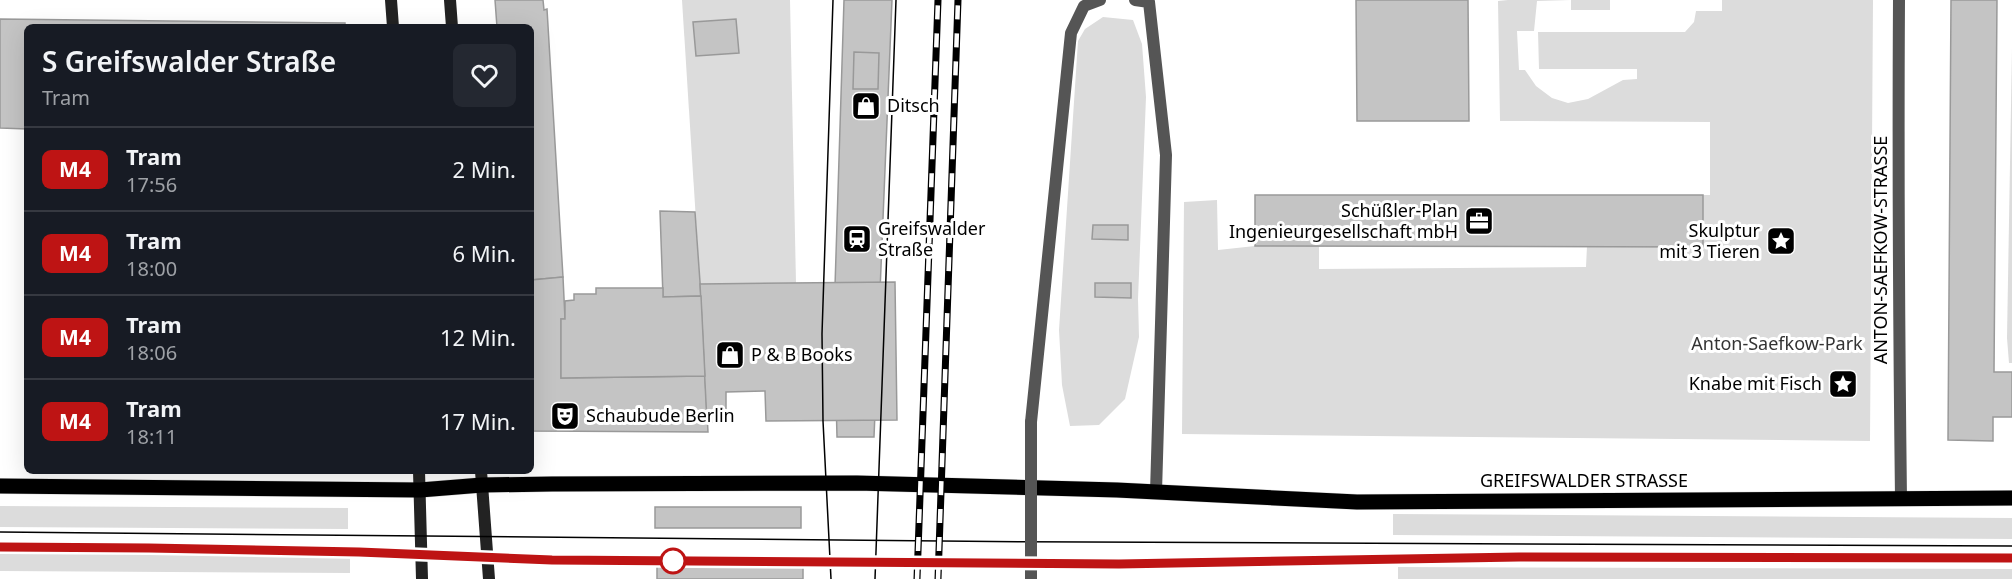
<!DOCTYPE html>
<html lang="de">
<meta charset="utf-8">
<style>
:root{--surface:#171b24;--page:#242831;--text:#f1f3f6;--muted:#9ea1a6;--line:#363941}
body{margin:0;font-family:"Noto Sans",sans-serif;background:var(--page);color:var(--text);height:100vh;display:flex;flex-direction:column;font-size:22px;white-space:nowrap}
*{box-sizing:border-box;margin:0}
p{font-size:20px;color:var(--muted)}
.icon{flex:none;width:33px;height:33px;fill:none;stroke:currentColor;stroke-width:2;stroke-linecap:round;stroke-linejoin:round}
.map{position:relative;flex:1;overflow:hidden}
.panel{position:absolute;left:24px;top:24px;width:510px;height:450px;display:flex;flex-direction:column;background:var(--surface);border-radius:9px;box-shadow:0 6px 24px #0002}
.panel>*{flex:none}
.badge{padding:0 12px;border-radius:9px;font-size:21px;line-height:39px}
.map>.badge{position:absolute;translate:-50% -50%;box-shadow:0 0 0 3px #fff}
.round{display:grid;place-items:center;flex:none;width:63px;height:63px;border-radius:9px;background:var(--page)}
.summary{display:flex;align-items:center;justify-content:space-between;height:102px;padding:0 18px}
h1{font-size:28px;font-weight:600;line-height:45px}
ul{padding:0;list-style:none}
li{display:flex;align-items:center;gap:18px;height:84px;padding:0 18px;border-top:2px solid var(--line)}
li div{flex:1}
li b{display:block;font-size:22px}
li em{font-style:normal}
li .badge{min-width:66px;font-weight:700;text-align:center}
.map>svg:first-child{display:block}
.green{fill:#dcdcdc}
.building{fill:#c4c4c4;stroke:#999;stroke-width:1.5}
.lines{fill:none;stroke-linecap:round;stroke-linejoin:round}
.primary-casing{stroke:#dbdbdb;stroke-width:16}
.lane{stroke:#555;stroke-width:12}
.street{stroke:#555;stroke-width:12}
.secondary{stroke:#222;stroke-width:12}
.primary{stroke:#000;stroke-width:15}
.tram{stroke:#000;stroke-width:1.5}
.rail-casing{stroke:#000;stroke-width:7}
.rail{stroke:#fff;stroke-width:4.5;stroke-dasharray:14;stroke-linecap:butt}
.lane-bridge{stroke:#555;stroke-width:12}
.line-casing{stroke:#fff;stroke-width:14}
.line{stroke:#be1414;stroke-width:9}
.stop-dot{fill:#fff;stroke:#be1414;stroke-width:3}
.labels{text-anchor:middle;stroke-width:6;stroke-linejoin:round;paint-order:stroke}
.poi-label{font-size:18px;fill:#000;stroke:#fff;text-anchor:start}
.street-label{font-size:18px;fill:#000;stroke:#fff}
.park-label{font-size:18px;fill:#333;stroke:#fff}
</style>
<div class="map">
<svg width="2012" height="579" viewBox="0 0 2012 579">
<rect width="100%" height="100%" fill="#fff"/>
<g class="green">
<path d="M682 0H790L796 283 700 284Z"/>
<path d="M1508 0H1610V10H1571V0L1537 1 1534 31H1517L1519 70H1525L1536 86 1552 98 1568 103 1588 99 1623 80 1637 79V69H1539L1538 32H1685L1694 22 1696 11H1722V0H1873L1870 441 1182 434 1184 202 1217 200 1218 250 1255 246H1319V269L1586 267 1587 246 1703 195H1710V122L1500 121 1498 1Z"/>
<path d="M1103 17 1133 20 1142 44 1146 97 1138 299 1139 337 1125 399 1099 425 1070 426 1062 385 1059 330 1078 41 1085 29Z"/>
<path d="M2012 48V363H2009L2007 338Z"/>
<path d="M0 506 348 508V529L0 527Z"/>
<path d="M1393 514 2012 518V539L1393 535Z"/>
<path d="M0 553 350 554V573L0 571Z"/>
<path d="M1398 567 2012 569V579H1398Z"/>
</g>
<g class="building">
<path d="M495 0H543L544 10 547 9 563 277 531 280V27H497Z"/>
<path d="M844 0H892L874 437H837L834 318Z"/>
<path d="M1356 0H1468L1469 121H1357Z"/>
<path d="M1951 0H1997L1994 372H2012V417H1993V441L1948 440Z"/>
<path d="M0 19 345 23V27H27V129L0 128Z"/>
<path d="M736 19 739 53 696 56 693 22Z"/>
<path d="M854 52 879 53 878 89H853Z"/>
<path d="M1255 195H1703V247L1255 246Z"/>
<path d="M660 211 695 212 701 296 663 297Z"/>
<path d="M1093 225H1128V240L1092 239Z"/>
<path d="M563 277 565 319H561V378L705 376 708 432 531 431V280Z"/>
<path d="M895 282 897 420 766 421 765 391 726 392V422H707L700 284Z"/>
<path d="M1095 283H1131V298L1095 297Z"/>
<path d="M596 288H663V297L701 296 705 376 561 378V319H565V301L574 300V294H596Z"/>
<rect x="655" y="507" width="146" height="21"/>
<path d="M803 564V579H657V565Z"/>
</g>
<g class="lines">
<g class="primary-casing">
<path id="primary" d="M0 486 420 490 482 485 552 484 857 483 1117 490 1357 502 2012 498"/>
</g>
<g class="lane">
<path d="M1135 0 1149 2 1166 155 1156 492"/>
<path d="M1031 422 1071 33 1084 6 1100 0"/>
</g>
<path class="street" d="M1899 0C1898 166 1899 333 1901 499"/>
<g class="secondary">
<path d="M391 0 393 27"/>
<path d="M450 0 452 27"/>
<path d="M419 471 422 579"/>
<path d="M481 471 489 579"/>
</g>
<use href="#primary" class="primary"/>
<g class="tram">
<path d="M0 532C671 542 1341 543 2012 546"/>
<path d="M0 547 149 548 359 552 552 560 1119 564 1519 557 2012 558"/>
<path d="M831 579 823 421 822 334 833 0"/>
<path d="M875 579 896 0"/>
</g>
<g class="rail-casing">
<g id="rail">
<path d="M917 579 938 0"/>
<path d="M938 579 958 0"/>
</g>
</g>
<use href="#rail" class="rail"/>
<path class="lane-bridge" d="M1031 422V579"/>
</g>
<g class="lines">
<g class="line-casing">
<path id="line" d="M0 547 149 548 359 552 552 560 1119 564 1519 557 2012 558"/>
</g>
<use href="#line" class="line"/>
</g>
<defs>
<g id="shop-square" transform="scale(1.5)"><rect x="-9" y="-9" width="18" height="18" rx="4" fill="#000" stroke="#fff"/><path d="M-5-2.5h2.3a2.7 3.5 0 0 1 5.4 0H5L5.5 6h-11ZM-1.5-2.5h3a1.5 2.3 0 0 0-3 0Z" fill="#fff"/></g>
<g id="office-square" transform="scale(1.5)"><rect x="-9" y="-9" width="18" height="18" rx="4" fill="#000" stroke="#fff"/><path d="M-6-3h4V-5.5h4V-3h4V5H-6ZM-1-4.5V-3h2v-1.5ZM-6 0V1H6V0Z" fill="#fff"/></g>
<g id="station-square" transform="scale(1.5)"><rect x="-9" y="-9" width="18" height="18" rx="4" fill="#000" stroke="#fff"/><path d="M-3-6H3Q5-6 5-4V2Q5 4 3 4L4.5 6H3L1.5 4h-3L-3 6H-4.5L-3 4Q-5 4-5 2V-4Q-5-6-3-6ZM-3.5-4v3h7v-3ZM-3.5 1v1.5H-2V1ZM2 1v1.5H3.5V1Z" fill="#fff"/></g>
<g id="sight-square" transform="scale(1.5)"><rect x="-9" y="-9" width="18" height="18" rx="4" fill="#000" stroke="#fff"/><path d="M0-6L1.8-2.2L6-1.7L2.9 1.2L3.7 5.4L0 3.3L-3.7 5.4L-2.9 1.2L-6-1.7L-1.8-2.2Z" fill="#fff"/></g>
<g id="theatre-square" transform="scale(1.5)"><rect x="-9" y="-9" width="18" height="18" rx="4" fill="#000" stroke="#fff"/><path d="M-5-5.5Q0-4 5-5.5V0Q5 5 0 6Q-5 5-5 0ZM-3.3-2.5H-1v1.5H-3.3ZM1-2.5H3.3v1.5H1ZM-2.8 1Q0 5.5 2.8 1Z" fill="#fff"/></g>
</defs>
<g fill-rule="evenodd">
<use href="#shop-square" x="866" y="106"/>
<use href="#office-square" x="1479" y="221"/>
<use href="#station-square" x="857" y="239"/>
<use href="#sight-square" x="1781" y="241"/>
<use href="#shop-square" x="730" y="355"/>
<use href="#sight-square" x="1843" y="384"/>
<use href="#theatre-square" x="565" y="416"/>
</g>
<circle class="stop-dot" cx="673" cy="561" r="12"/>
<g class="labels">
<g class="poi-label">
<text x="887" y="112">Ditsch</text>
<text x="1458" y="217" text-anchor="end">Schüßler-Plan<tspan x="1458" dy="21">Ingenieurgesellschaft mbH</tspan></text>
<text x="878" y="235">Greifswalder<tspan x="878" dy="21">Straße</tspan></text>
<text x="1760" y="237" text-anchor="end">Skulptur<tspan x="1760" dy="21">mit 3 Tieren</tspan></text>
<text x="751" y="361">P &amp; B Books</text>
<text x="1822" y="390" text-anchor="end">Knabe mit Fisch</text>
<text x="586" y="422">Schaubude Berlin</text>
</g>
<g class="street-label">
<text transform="translate(1881 250) rotate(-90)" y="6">ANTON-SAEFKOW-STRASSE</text>
<text x="1584" y="487">GREIFSWALDER STRASSE</text>
</g>
<g class="park-label">
<text x="1777" y="350">Anton-Saefkow-Park</text>
</g>
</g>
</svg>
<section class="panel">
<div class="summary"><div><h1>S Greifswalder Straße</h1><p>Tram</p></div><a class="round"><svg class="icon" aria-label="heart" viewBox="0 0 24 24"><path d="M12 20l-8-8c-3-5 5-10 8-4 3-6 11-1 8 4z"/></svg></a></div>
<ul>
<li><span class="badge" style="background:#be1414;color:#fff">M4</span><div><b>Tram</b><p>17:56</p></div><em>2 Min.</em></li>
<li><span class="badge" style="background:#be1414;color:#fff">M4</span><div><b>Tram</b><p>18:00</p></div><em>6 Min.</em></li>
<li><span class="badge" style="background:#be1414;color:#fff">M4</span><div><b>Tram</b><p>18:06</p></div><em>12 Min.</em></li>
<li><span class="badge" style="background:#be1414;color:#fff">M4</span><div><b>Tram</b><p>18:11</p></div><em>17 Min.</em></li>
</ul>
</section>
</div>
